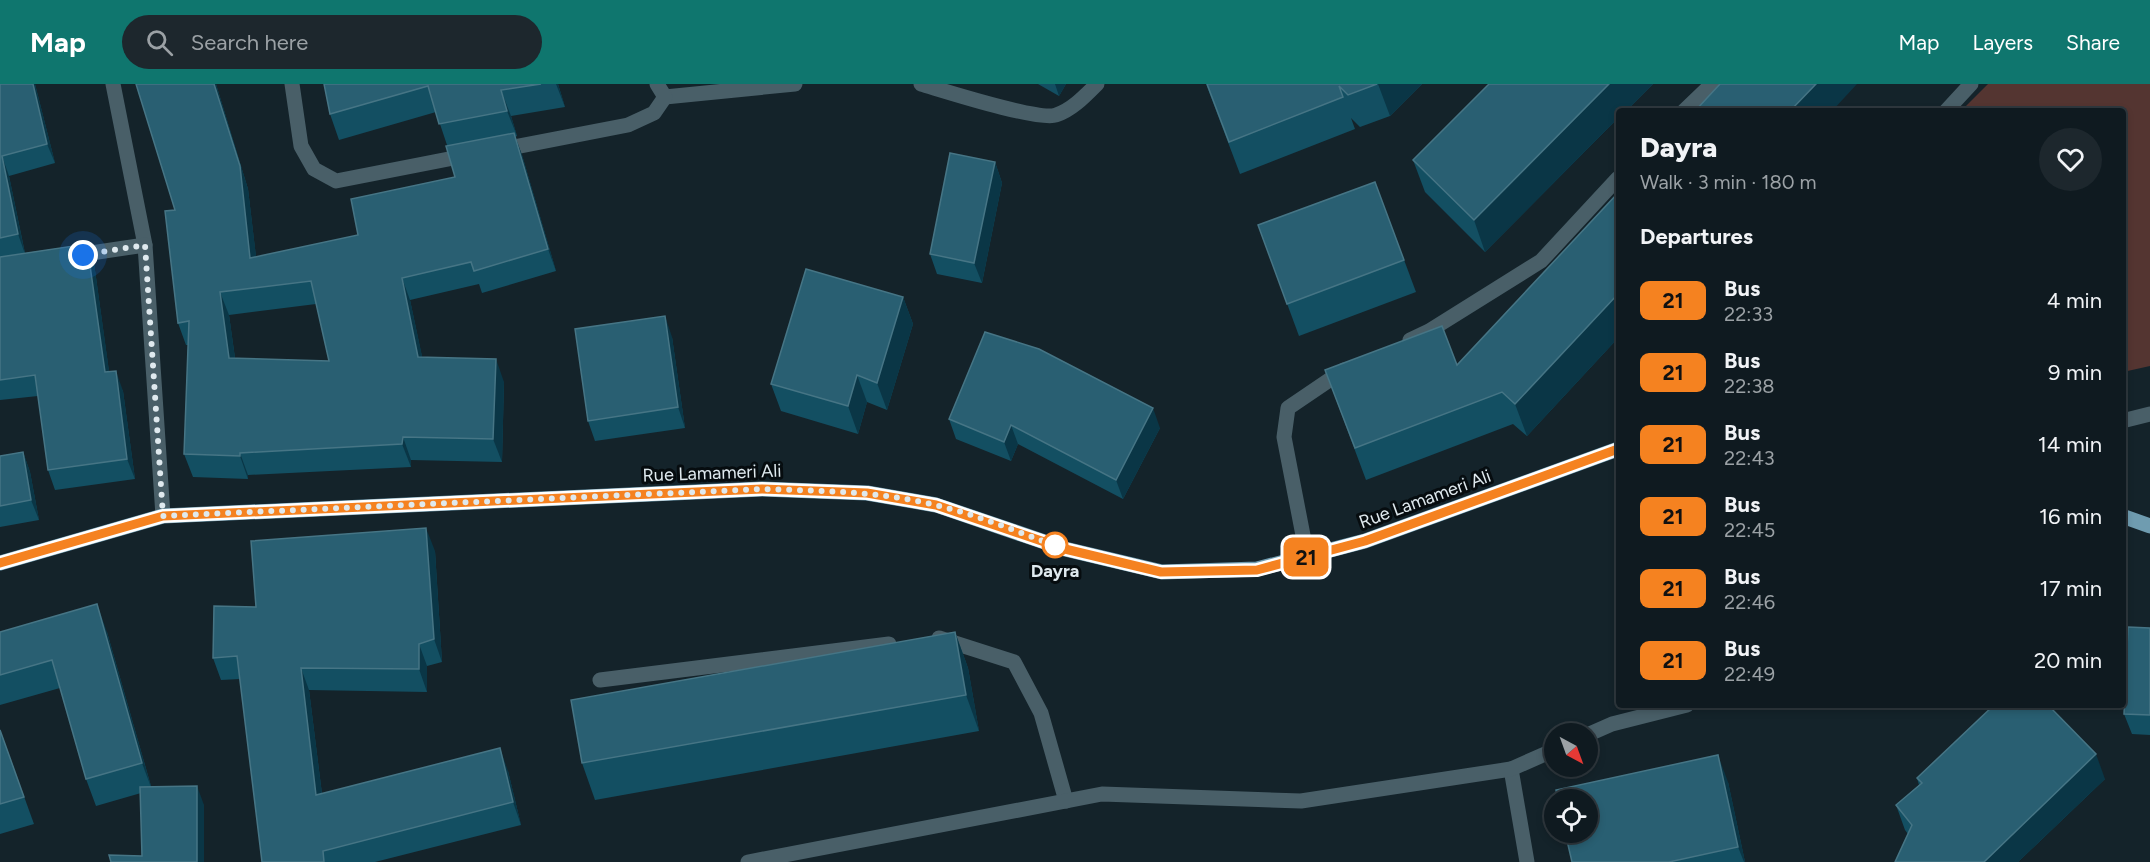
<!DOCTYPE html>
<meta charset="utf-8">
<style>
:root{--surface:#0f1a20;--page:#1d272d;--text:#f1f3f6;--muted:#9ba1a5;--line:#2f383e;--accent:#0f766e}
body{margin:0;font-family:Figtree,sans-serif;background:var(--page);color:var(--text);height:100vh;display:flex;flex-direction:column;font-size:22px;white-space:nowrap}
*{box-sizing:border-box;margin:0}
p{font-size:20px;color:var(--muted)}
.icon{flex:none;width:33px;height:33px;fill:none;stroke:currentColor;stroke-width:2;stroke-linecap:round;stroke-linejoin:round}
.map{position:relative;flex:1;overflow:hidden}
.details{position:absolute;left:1616px;top:24px;width:510px;height:600px;display:flex;flex-direction:column;background:var(--surface);border-radius:6px;box-shadow:0 3px 9px #0003,0 0 0 2px var(--line)}
.details>*{flex:none}
.badge{padding:0 12px;border-radius:9px;font-size:21px;line-height:39px}
.needle{width:39px;rotate:139deg}
.fabs{position:absolute;left:1544px;top:639px;display:grid;gap:12px}
.fabs a{display:grid;place-items:center;width:54px;height:54px;border-radius:50%;background:var(--surface);box-shadow:0 3px 9px #0003,0 0 0 2px var(--line);font-size:30px}
.you{position:absolute;width:30px;height:30px;margin:-15px;border:4px solid #fff;border-radius:50%;background:#1a73e8;box-shadow:0 0 0 9px #1a73e833}
.map>.badge{position:absolute;translate:-50% -50%;box-shadow:0 0 0 3px #fff}
h2{padding:0 24px;font-size:22px;line-height:54px}
.round{display:grid;place-items:center;flex:none;width:63px;height:63px;border-radius:32px;background:var(--page)}
.summary{display:flex;align-items:center;justify-content:space-between;height:102px;padding:0 24px}
h1{font-size:28px;font-weight:800;line-height:45px}
ul{padding:0;list-style:none}
li{display:flex;align-items:center;gap:18px;height:72px;padding:0 24px}
li div{flex:1}
li b{display:block;font-size:22px}
li em{font-style:normal}
li .badge{min-width:66px;font-weight:700;text-align:center}
header{display:flex;align-items:center;gap:36px;box-sizing:border-box;height:84px;padding:0 30px;background:var(--accent);color:#fff}
header strong{font-size:28px}
nav{display:flex;gap:33px;margin-inline-start:auto;font-size:21px}
.search{width:420px;height:54px;background:var(--page);display:flex;align-items:center;gap:15px;box-sizing:border-box;padding:0 21px;border-radius:33px;color:var(--muted);font-size:22px}
.map>svg:first-child{display:block}
.green{fill:#543531}
.lines{fill:none;stroke-linecap:round;stroke-linejoin:round}
.service{stroke:#495f68;stroke-width:15}
.minor{stroke:#495f68;stroke-width:15}
.primary{stroke:#6f9cb0;stroke-width:15}
.wall{fill:#134f62;fill-rule:evenodd}
.shaded-wall{fill:#0a3646}
.building{fill:#295f72;stroke:#467585;stroke-width:1.5;fill-rule:evenodd}
.line-casing{stroke:#fff;stroke-width:14}
.line{stroke:#f58220;stroke-width:9}
.walk{stroke:#dfe9ee;stroke-width:6;stroke-dasharray:0 10.8}
.stop-dot{fill:#fff;stroke:#f58220;stroke-width:3}
.labels{text-anchor:middle;stroke-width:6;stroke-linejoin:round;paint-order:stroke}
.street-label{font-size:18px;fill:#dfe9ee;stroke:#060c0f}
.stop-label{font-size:18px;font-weight:bold;fill:#dfe9ee;stroke:#060c0f}
</style>
<header>
<strong>Map</strong>
<div class="search"><svg class="icon" aria-label="search" viewBox="0 0 24 24"><circle cx="10" cy="10" r="6"/><path d="M15 15l6 6"/></svg>Search here</div>
<nav><a>Map</a><a>Layers</a><a>Share</a></nav>
</header>
<div class="map">
<svg width="2150" height="778" viewBox="0 0 2150 778">
<rect width="100%" height="100%" fill="#14232a"/>
<path class="green" d="M1988 0H2150V282L2123 288 2122 27H1961Z"/>
<g class="lines">
<g class="service">
<path d="M939 554 1014 578 1041 629 1066 717"/>
<path d="M600 596 889 560"/>
<path d="M1587 651 1612 640 1687 621"/>
<path d="M1511 685 1527 778"/>
<path d="M748 778 1102 710 1301 717 1511 685 1554 666"/>
</g>
<g class="minor">
<path d="M113 0 145 161 163 432"/>
<path d="M292 0 301 62 314 85 336 97 469 71"/>
<path d="M921 0C945 7 1038 37 1056 31 1072 26 1086 11 1097 0"/>
<path d="M665 13 795 0"/>
<path d="M1684 27 1712 0"/>
<path d="M1946 27 1971 0"/>
<path d="M499 66 628 41 654 29 665 13 657 0"/>
<path d="M71 172 145 161"/>
<path d="M1410 256 1429 247 1541 177 1618 94"/>
<path d="M2122 337 2150 330"/>
<path d="M1307 472 1284 353 1288 324 1344 286"/>
</g>
<g class="primary">
<path d="M2122 432 2150 442"/>
<path d="M0 479 163 432 762 405 867 409 936 421 1065 465 1162 488 1257 485 1365 457 1618 365"/>
</g>
</g>
<g class="wall">
<path d="M0 0H35L55 79 9 92 25 169 87 160 94 179 109 288 123 307 135 395 55 406 48 386 38 312 0 316Z"/>
<path d="M136 0H216L248 105 256 173 358 151 455 93 447 61 436 28 339 56 330 30 324 0H558L565 23 511 32 517 52 515 53 522 71 556 187 482 209 479 200 410 216 422 273 504 298 502 378 411 376V383L248 391V395L193 393 184 370 188 261H186L178 239 175 126ZM316 220 329 277 235 274 229 231Z"/>
<path d="M1038 0H1066L1059 12Z"/>
<path d="M1206 0H1422L1390 32 1360 43 1351 34 1355 45 1240 90Z"/>
<path d="M1489 0H1653L1626 27H1618V34L1485 168 1425 108 1413 76Z"/>
<path d="M995 78 1002 99 982 199 937 190 930 170Z"/>
<path d="M1375 98 1416 208 1299 252 1258 141Z"/>
<path d="M1618 109V254L1527 352 1513 340 1366 396 1325 286 1457 281Z"/>
<path d="M903 213 913 240 887 326 867 318 858 350 781 327 771 300Z"/>
<path d="M672 253 685 344 595 357 588 337Z"/>
<path d="M949 335 1160 344 1123 415 1018 360 1011 377 956 355Z"/>
<path d="M23 368 30 388 39 436 0 443V372Z"/>
<path d="M435 467 442 578 427 582V608L309 606 322 710 508 687 521 741 375 778H262L240 595 221 596 213 574 256 523Z"/>
<path d="M2150 544V651L2132 650 2124 630Z"/>
<path d="M0 548H107L151 702 204 721 142 772 141 709 96 722 86 695 60 604 0 621Z"/>
<path d="M955 548 968 584 979 647 595 716 582 679Z"/>
<path d="M0 646 34 740 0 750Z"/>
<path d="M1917 694 2105 695 2018 778H1895L1908 750 1905 746 1896 721 1919 701Z"/>
<path d="M1728 698 1745 778H1572Z"/>
</g>
<g class="shaded-wall">
<path d="M33 0H35L55 79 47 60Z"/>
<path d="M214 0H216L248 105 259 197 250 174Z"/>
<path d="M556 0H558L565 23Z"/>
<path d="M1055 0H1066L1059 12Z"/>
<path d="M1378 0H1422L1390 32Z"/>
<path d="M1609 0H1653L1626 27H1618V34L1485 168 1474 136Z"/>
<path d="M1816 0H1857L1832 27H1790Z"/>
<path d="M501 6 511 32 517 52 507 27Z"/>
<path d="M514 49 522 71 556 187 548 165Z"/>
<path d="M2 72 9 92 25 170 18 150Z"/>
<path d="M995 78 1002 99 982 199 974 179Z"/>
<path d="M87 160 94 179 112 308 105 288Z"/>
<path d="M402 194 410 216 427 295 418 273Z"/>
<path d="M220 208 229 231 238 296 229 274Z"/>
<path d="M1618 210V254L1527 352 1515 320Z"/>
<path d="M903 213 913 240 887 326 877 299Z"/>
<path d="M665 232 672 253 685 344 678 323Z"/>
<path d="M496 275 504 298 502 378 493 355Z"/>
<path d="M116 287 123 307 135 395 127 375Z"/>
<path d="M857 291 867 318 858 350 848 322Z"/>
<path d="M1153 324 1160 344 1123 415 1116 396Z"/>
<path d="M1011 341 1018 360 1011 377 1004 358Z"/>
<path d="M403 353 411 376V383L402 360Z"/>
<path d="M23 368 30 388 39 436 31 416Z"/>
<path d="M240 369 248 391V395L240 372Z"/>
<path d="M426 444 435 467 442 578 434 555Z"/>
<path d="M97 520 107 548 152 706 142 679Z"/>
<path d="M955 548 968 584 979 647 966 611Z"/>
<path d="M419 560 427 582V608L419 585Z"/>
<path d="M301 584 309 606 325 734 316 711Z"/>
<path d="M500 664 508 687 521 741 513 718Z"/>
<path d="M2096 670 2105 695 2018 778H1984Z"/>
<path d="M1718 671 1728 698 1745 778H1744L1738 763Z"/>
<path d="M197 702 204 721V778H197Z"/>
</g>
<g class="building">
<path d="M0 0H33L47 60 2 72 18 150 0 154Z"/>
<path d="M136 0H214L240 82 250 174 358 151 351 115 455 93 446 62 514 49 548 165 474 187 471 178 402 194 418 273 496 275 493 355 403 353 402 360 240 369V372L184 370 189 237 178 239 165 127 175 126ZM311 197 329 277 229 274 220 208Z"/>
<path d="M324 0H541L501 6 507 27 439 40 428 2 330 30Z"/>
<path d="M1207 0H1377L1348 11 1339 2 1343 13 1229 58Z"/>
<path d="M1489 0H1609L1474 136 1413 76Z"/>
<path d="M1720 0H1816L1790 27H1695Z"/>
<path d="M950 69 995 78 974 179 930 170Z"/>
<path d="M1375 98 1404 176 1287 220 1258 141Z"/>
<path d="M1618 109V210L1515 320 1502 308 1355 364 1325 286 1442 242 1457 281Z"/>
<path d="M87 160 105 288 116 287 127 375 48 386 35 291 0 296V173Z"/>
<path d="M806 185 903 213 877 299 857 291 848 322 771 300Z"/>
<path d="M665 232 678 323 588 337 575 245Z"/>
<path d="M985 248 1039 265 1153 324 1116 396 1011 341 1004 358 949 335Z"/>
<path d="M23 368 31 416 0 422V372Z"/>
<path d="M426 444 434 555 419 560V585L301 584 316 711 500 664 513 718 323 767 324 778H262L237 572 213 574 214 522 256 523 251 457Z"/>
<path d="M97 520 142 679 86 695 52 576 0 591V548Z"/>
<path d="M2128 543 2150 544V631L2124 630Z"/>
<path d="M955 548 966 611 582 679 571 616Z"/>
<path d="M1994 621H2048L2096 670 1984 778H1895L1912 741 1896 721 1922 699 1917 694Z"/>
<path d="M0 646 24 713 0 720Z"/>
<path d="M1718 671 1738 763 1669 778H1572L1565 748H1587V716H1558L1556 706Z"/>
<path d="M197 702V778H111L109 771 142 772 140 703Z"/>
</g>
<g class="lines">
<g class="line-casing">
<path id="line" d="M0 479 163 432 762 405 867 409 936 421 1065 465 1161 488 1257 486 1365 457 1618 365"/>
</g>
<use href="#line" class="line"/>
<path class="walk" d="M83 171 145 161 163 432 762 405C820 407 878 407 935 421 979 431 1022 450 1065 465L1055 461"/>
</g>
<circle class="stop-dot" cx="1055" cy="461" r="12"/>
<g class="labels">
<g class="street-label">
<text transform="translate(712 389) rotate(-2)" y="6">Rue Lamameri Ali</text>
<text transform="translate(1425 415) rotate(-20)" y="6">Rue Lamameri Ali</text>
</g>
<g class="stop-label">
<text x="1055" y="493">Dayra</text>
</g>
</g>
</svg>
<div class="fabs">
<a><svg class="needle" viewBox="-14 -14 28 28"><path d="M0-13l5 13h-10z" fill="#e53935"/><path d="M0 13l5-13h-10z" fill="#9ba1a5"/></svg></a>
<a><svg class="icon" aria-label="locate" viewBox="0 0 24 24"><circle cx="12" cy="12" r="6"/><path d="M12 2v4M12 18v4M2 12h4M18 12h4"/></svg></a>
</div>
<div class="you" style="left:83px;top:171px"></div>
<b class="badge" style="left:1306px;top:473px;background:#f58220;color:#111">21</b>
<section class="details">
<div class="summary"><div><h1>Dayra</h1><p>Walk · 3 min · 180 m</p></div><a class="round"><svg class="icon" aria-label="heart" viewBox="0 0 24 24"><path d="M12 20l-8-8c-3-5 5-10 8-4 3-6 11-1 8 4z"/></svg></a></div>
<h2>Departures</h2>
<ul>
<li><span class="badge" style="background:#f58220;color:#111">21</span><div><b>Bus</b><p>22:33</p></div><em>4 min</em></li>
<li><span class="badge" style="background:#f58220;color:#111">21</span><div><b>Bus</b><p>22:38</p></div><em>9 min</em></li>
<li><span class="badge" style="background:#f58220;color:#111">21</span><div><b>Bus</b><p>22:43</p></div><em>14 min</em></li>
<li><span class="badge" style="background:#f58220;color:#111">21</span><div><b>Bus</b><p>22:45</p></div><em>16 min</em></li>
<li><span class="badge" style="background:#f58220;color:#111">21</span><div><b>Bus</b><p>22:46</p></div><em>17 min</em></li>
<li><span class="badge" style="background:#f58220;color:#111">21</span><div><b>Bus</b><p>22:49</p></div><em>20 min</em></li>
</ul>
</section>
</div>
